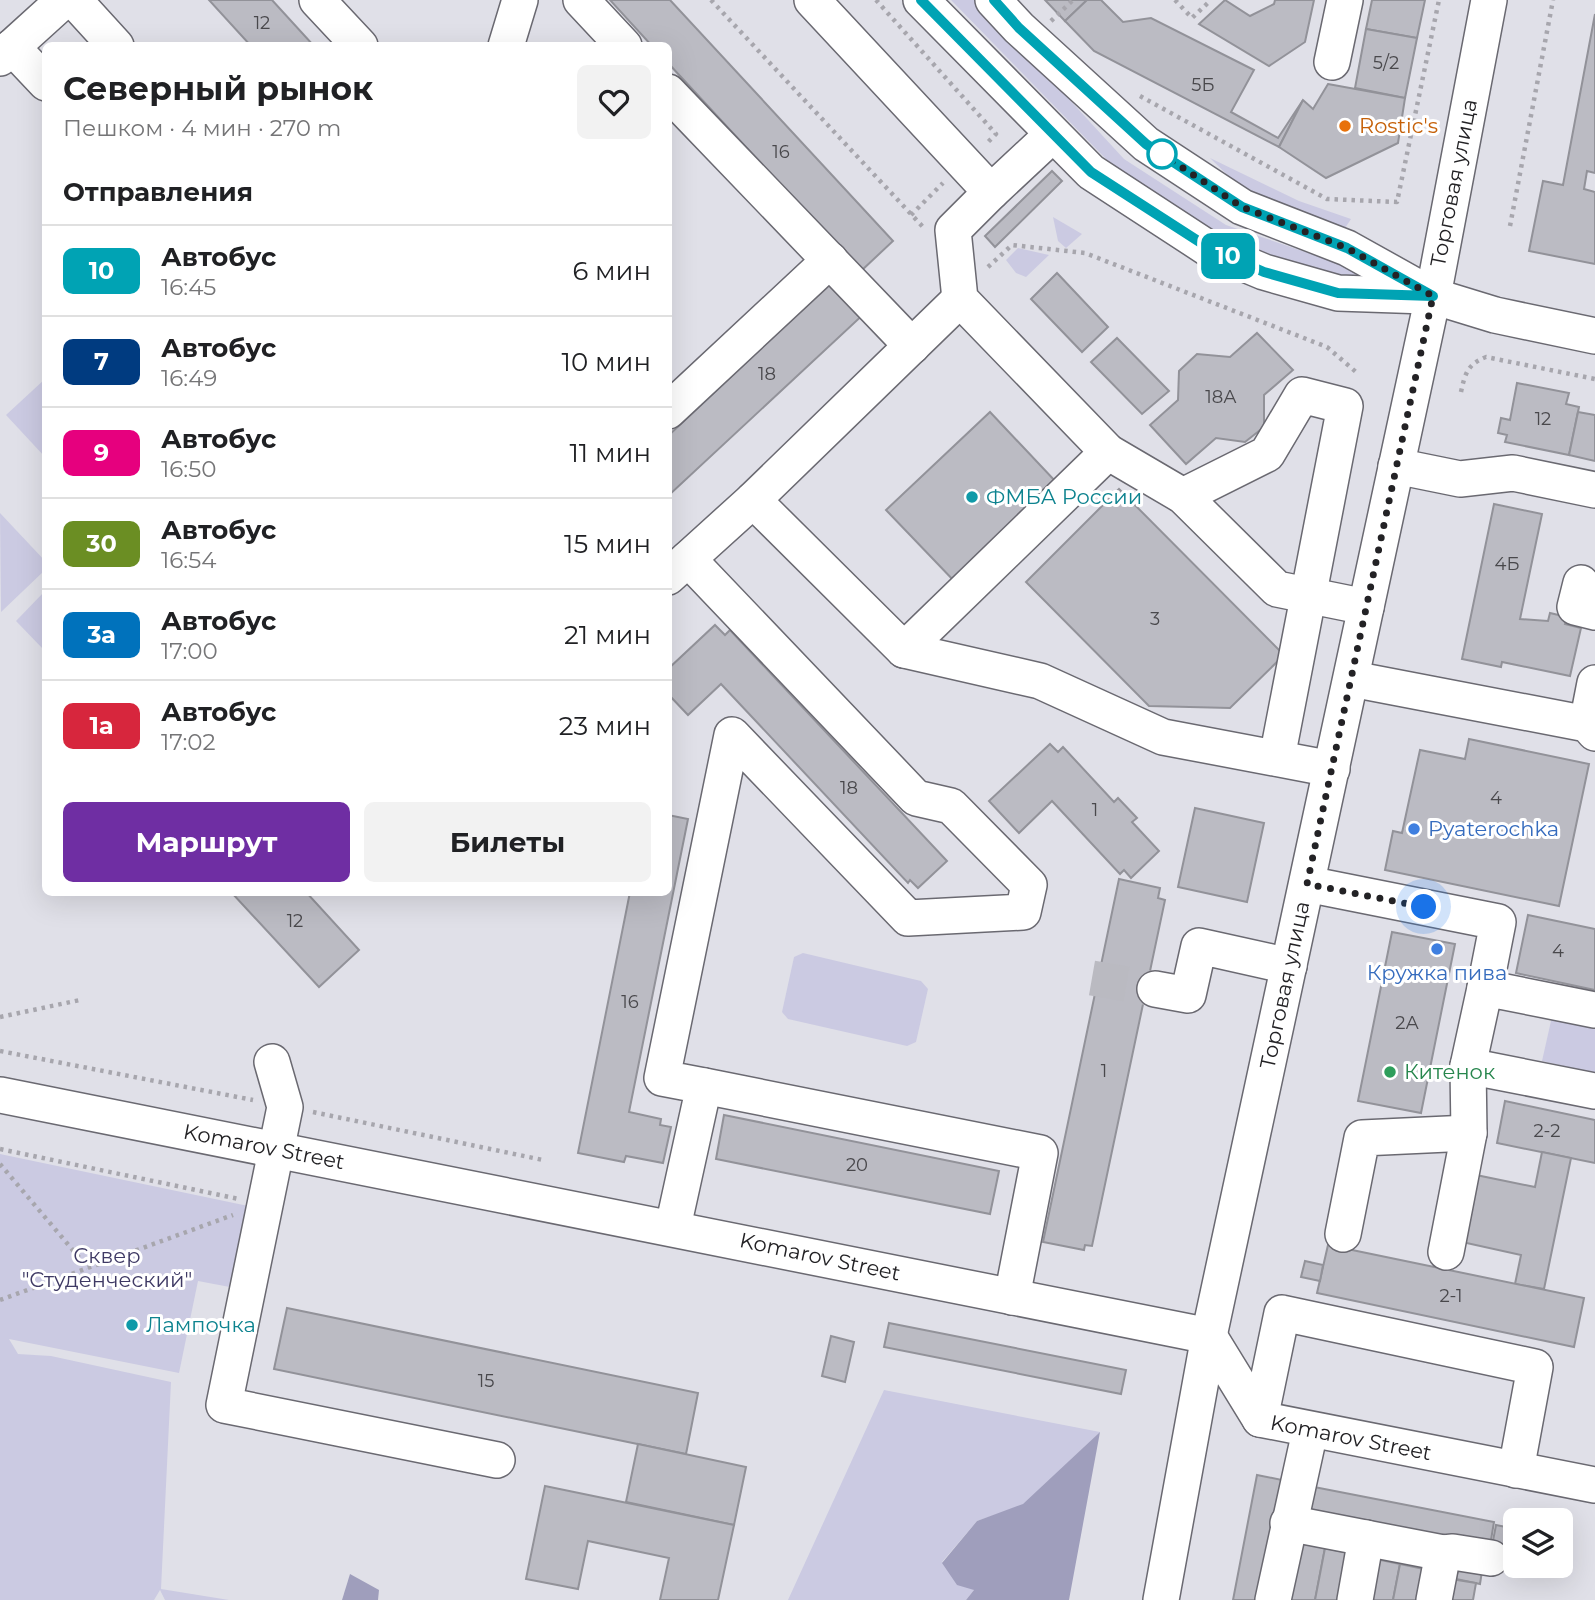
<!DOCTYPE html>
<html lang="ru">
<meta charset="utf-8">
<style>
:root{--surface:#fff;--page:#f2f2f2;--text:#202124;--muted:#757577;--line:#e0e0e0;--accent:#6f2ea3}
body{margin:0;font-family:Montserrat,sans-serif;background:var(--page);color:var(--text);height:100vh;display:flex;flex-direction:column;font-size:26px;white-space:nowrap}
*{box-sizing:border-box;margin:0}
p{font-size:23px;color:var(--muted)}
.icon{flex:none;width:38px;height:38px;fill:none;stroke:currentColor;stroke-width:2;stroke-linecap:round;stroke-linejoin:round}
.map{position:relative;flex:1;overflow:hidden}
.details{position:absolute;left:42px;top:42px;width:630px;height:854px;display:flex;flex-direction:column;background:var(--surface);border-radius:10px;box-shadow:0 7px 28px #0002}
.details>*{flex:none}
.badge{padding:0 14px;border-radius:10px;font-size:24px;line-height:46px}
.tools{position:absolute;left:1503px;top:1508px;display:grid;gap:14px}
.tools a{display:grid;place-items:center;width:70px;height:70px;border-radius:10px;background:var(--surface);box-shadow:0 7px 28px #0002;font-size:35px}
.you{position:absolute;width:35px;height:35px;margin:-18px;border:5px solid #fff;border-radius:50%;background:#1a73e8;box-shadow:0 0 0 10px #1a73e833}
.map>.badge{position:absolute;translate:-50% -50%;box-shadow:0 0 0 4px #fff}
h2{padding:0 21px;font-size:26px;line-height:63px}
.round{display:grid;place-items:center;flex:none;width:74px;height:74px;border-radius:10px;background:var(--page)}
.headline{display:flex;align-items:center;justify-content:space-between;height:119px;padding:0 21px}
h1{font-size:33px;font-weight:700;line-height:52px}
.button{display:flex;gap:14px;margin-top:auto;padding:14px 21px}
.button a{flex:1;height:80px;border-radius:10px;background:var(--accent);color:#fff;font-size:28px;font-weight:700;line-height:80px;text-align:center}
.button a+a{background:var(--page);color:var(--text)}
ul{padding:0;list-style:none}
li{display:flex;align-items:center;gap:21px;height:91px;padding:0 21px;border-top:2px solid var(--line)}
li div{flex:1}
li b{display:block;font-size:26px}
li em{font-style:normal}
li .badge{min-width:77px;font-weight:700;text-align:center}
.map>svg:first-child{display:block}
.green{fill:#cbcae2}
.forest{fill:#9f9ebc}
.building{fill:#bbbbc3;stroke:#929299;stroke-width:2}
.lines{fill:none;stroke-linecap:round;stroke-linejoin:round}
.minor-tunnel{stroke:#babac1;stroke-width:35;stroke-dasharray:35 18;stroke-linecap:butt}
.minor-casing{stroke:#6a6971;stroke-width:38}
.path{stroke:#a7a6ad;stroke-width:4.5;stroke-dasharray:3.5 5;stroke-linecap:butt}
.minor{stroke:#fff;stroke-width:35}
.line-casing{stroke:#fff;stroke-width:16}
.line{stroke:#00a3b4;stroke-width:10}
.walk{stroke:#232225;stroke-width:7;stroke-dasharray:0 12.6}
.food-dot{fill:#e8710a;stroke:#fff;stroke-width:2.5}
.stop-dot{fill:#fff;stroke:#00a3b4;stroke-width:3.5}
.culture-dot{fill:#0f9aa8;stroke:#fff;stroke-width:2.5}
.shop-dot{fill:#3f7fe0;stroke:#fff;stroke-width:2.5}
.leisure-dot{fill:#2e9e5b;stroke:#fff;stroke-width:2.5}
.labels{text-anchor:middle;stroke-width:6;stroke-linejoin:round;paint-order:stroke}
.number-label{font-size:18px;fill:#49484c}
.food-label{font-size:21px;fill:#c56008;stroke:#fff;text-anchor:start}
.street-label{font-size:21px;fill:#232225;stroke:#fff}
.culture-label{font-size:21px;fill:#0d838f;stroke:#fff;text-anchor:start}
.shop-label{font-size:21px;fill:#366cbe;stroke:#fff;text-anchor:start}
.leisure-label{font-size:21px;fill:#27864d;stroke:#fff;text-anchor:start}
.park-label{font-size:21px;fill:#3e3964;stroke:#fff}
</style>
<div class="map">
<svg width="1595" height="1600" viewBox="0 0 1595 1600">
<rect width="100%" height="100%" fill="#e0e0e8"/>
<g class="green">
<path d="M951 0H978L1124 159 1226 225 1338 263 1359 267 1375 278 1328 276 1219 238 1107 160Z"/>
<path d="M1210 158 1299 201 1351 219 1345 228 1247 194Z"/>
<path d="M1053 217 1082 234 1066 248 1058 241Z"/>
<path d="M1018 248 1049 255 1026 277 1016 273 1006 260Z"/>
<path d="M45 379V457L6 415Z"/>
<path d="M0 513 46 562 45 570 1 612Z"/>
<path d="M45 591V651L16 621Z"/>
<path d="M803 953 921 981 928 989 916 1042 907 1046 788 1019 782 1012 794 957Z"/>
<path d="M1553 1012 1595 1021V1073L1542 1061Z"/>
<path d="M0 1154 253 1207 235 1288 198 1281 179 1373 9 1339 18 1354 51 1356 171 1382 161 1589 229 1600H165L160 1590 154 1600H0Z"/>
<path d="M884 1390 1100 1432 1023 1505 977 1521 942 1562 974 1590 966 1600H788Z"/>
</g>
<g class="forest">
<path d="M1100 1432 1069 1600H966L974 1590 957 1585 942 1563 977 1521 1023 1504Z"/>
<path d="M350 1574 379 1590 378 1600H342Z"/>
</g>
<g class="building">
<path d="M209 0H272L314 46H251Z"/>
<path d="M610 0H670L893 241 861 271 668 63V46H652Z"/>
<path d="M1045 0H1087L1065 21Z"/>
<path d="M1087 0H1101L1123 22 1151 18 1254 70 1231 112 1278 138 1303 100 1279 147 1094 51 1065 21Z"/>
<path d="M1225 0 1250 16 1274 4 1275 0H1314L1305 42 1269 66 1199 24Z"/>
<path d="M1372 0H1425L1417 38 1366 29Z"/>
<path d="M1595 14V173L1587 171 1584 189 1595 192V264L1529 251 1543 181 1563 185Z"/>
<path d="M1366 29 1417 38 1405 98 1355 88Z"/>
<path d="M1328 84 1405 98 1398 143 1326 178 1279 147 1303 100 1313 109Z"/>
<path d="M1052 171 1062 181 995 247 985 236Z"/>
<path d="M853 262 867 311 668 496V436Z"/>
<path d="M1057 273 1108 327 1082 352 1031 299Z"/>
<path d="M1257 333 1293 370 1264 395V427L1245 442 1216 438 1186 464 1150 425 1178 400 1179 371 1197 354 1230 357Z"/>
<path d="M1117 338 1169 391 1142 414 1091 362Z"/>
<path d="M1517 383 1569 393 1566 404 1579 407 1569 455 1505 442 1507 435 1498 433 1501 418 1510 420Z"/>
<path d="M990 412 1057 483 957 584 886 510Z"/>
<path d="M1578 412 1595 415V461L1569 455Z"/>
<path d="M1119 489 1284 655 1230 708 1149 706 1026 582Z"/>
<path d="M1494 504 1542 514 1520 619 1548 621 1550 613 1567 617 1565 624 1581 628 1570 676 1502 662 1501 667 1462 659Z"/>
<path d="M715 625 725 635 730 630 947 861 918 888 910 880 908 883 721 684 688 715 668 694V669Z"/>
<path d="M1469 739 1589 764 1559 906 1385 870 1393 831 1402 833 1420 750 1465 759Z"/>
<path d="M1050 744 1058 752 1063 747 1114 802 1118 798 1137 818 1132 822 1159 851 1131 878 1124 870 1120 874 1052 801 1019 833 989 801Z"/>
<path d="M1195 808 1264 823 1247 902 1178 887Z"/>
<path d="M668 815 688 819 629 1112 661 1119 660 1125 671 1127 663 1163 626 1156 624 1162 578 1153 630 892H668Z"/>
<path d="M1119 879 1160 888 1158 898 1165 900 1092 1246 1085 1245 1084 1250 1043 1242Z"/>
<path d="M231 892H306L359 950 319 987Z"/>
<path d="M1528 915 1595 929V990L1516 973Z"/>
<path d="M1392 932 1455 944 1421 1113 1358 1101Z"/>
<path d="M1505 1101 1595 1120V1163L1497 1143Z"/>
<path d="M724 1115 999 1171 990 1214 716 1159Z"/>
<path d="M1542 1152 1571 1158 1544 1289 1515 1284 1521 1255 1462 1242 1476 1175 1535 1187Z"/>
<path d="M1328 1245 1584 1298 1574 1347 1317 1293Z"/>
<path d="M1305 1261 1323 1265 1320 1281 1301 1277Z"/>
<path d="M287 1308 698 1393 686 1454 274 1369Z"/>
<path d="M889 1323 1126 1370 1121 1394 884 1347Z"/>
<path d="M831 1336 854 1342 845 1382 822 1376Z"/>
<path d="M638 1444 746 1467 734 1525 626 1502Z"/>
<path d="M1257 1475 1282 1480 1259 1600H1233Z"/>
<path d="M545 1486 734 1525 718 1600H660L669 1558 588 1541 578 1589 526 1579Z"/>
<path d="M1309 1486 1494 1522 1490 1546 1304 1510Z"/>
<path d="M1496 1525 1511 1528 1506 1554 1491 1551Z"/>
<path d="M1300 1543 1325 1548 1315 1600H1289Z"/>
<path d="M1325 1548 1349 1553 1340 1600H1315Z"/>
<path d="M1505 1556 1516 1558V1566H1525L1524 1571 1502 1567Z"/>
<path d="M1376 1559 1400 1564 1393 1600H1368Z"/>
<path d="M1400 1564 1424 1569 1418 1600H1393Z"/>
<path d="M1459 1566 1482 1571 1480 1584 1456 1579Z"/>
<path d="M1451 1579 1476 1583 1473 1600H1447Z"/>
</g>
<g class="lines">
<path class="minor-tunnel" d="M1092 978 1155 989"/>
<g class="minor-casing">
<g id="minor">
<path d="M74 0 116 46"/>
<path d="M317 0 360 46"/>
<path d="M581 0 624 46"/>
<path d="M812 0 991 192 1052 135"/>
<path d="M921 0 1091 172 1209 249 1264 272 1338 293 1426 296"/>
<path d="M993 0 1019 28 1146 144 1242 207 1347 248 1433 296 1495 315 1595 336"/>
<path d="M506 46 520 0"/>
<path d="M12 47 46 83"/>
<path d="M0 58 64 0"/>
<path d="M1332 62 1345 0"/>
<path d="M668 92 912 346"/>
<path d="M991 192 953 230 960 299 1108 452 1183 496 1277 589 1366 607"/>
<path d="M668 411 830 260"/>
<path d="M1396 466 1460 479 1513 473 1595 490"/>
<path d="M1183 496 1267 454 1302 395 1345 406 1277 758"/>
<path d="M753 500 904 650 1040 681 1163 737 1332 769"/>
<path d="M668 577 753 500 960 299"/>
<path d="M1581 583 1575 607 1595 612"/>
<path d="M904 650 1108 452"/>
<path d="M1352 679 1587 724 1595 733"/>
<path d="M1587 724 1595 683"/>
<path d="M1307 884 1498 922 1485 988"/>
<path d="M1155 989 1188 995 1199 946 1289 966"/>
<path d="M272 1062 285 1107 224 1405 497 1460"/>
<path d="M1468 1066 1485 988 1595 1010"/>
<path d="M704 1086 1040 1153 1012 1297"/>
<path d="M0 1095 1209 1336 1260 1419 1595 1485"/>
<path d="M673 1227 704 1086 662 1078 732 735 908 918 1023 912 1029 885 951 806 916 798 688 559"/>
<path d="M1343 1234 1362 1138 1469 1133"/>
<path d="M1446 1252 1469 1133 1468 1066 1595 1091"/>
<path d="M1260 1419 1282 1313 1535 1367 1516 1470"/>
<path d="M1288 1523 1443 1553 1434 1600"/>
<path d="M1443 1553 1453 1552 1491 1558"/>
<path d="M1161 1600 1209 1336 1433 296 1489 0"/>
<path d="M1273 1600 1310 1431"/>
<path d="M1355 1600 1366 1538"/>
</g>
</g>
<g class="path">
<path d="M711 0 924 228"/>
<path d="M876 0 996 134 986 144"/>
<path d="M1175 0 1192 18 1211 0"/>
<path d="M1051 21 1073 0"/>
<path d="M1140 96 1327 199 1397 202 1439 0"/>
<path d="M911 215 943 183"/>
<path d="M1510 226 1553 0"/>
<path d="M988 267 1012 245 1085 253 1327 347 1356 372"/>
<path d="M1461 392C1465 373 1468 364 1486 357L1595 379"/>
<path d="M0 1017 80 1000"/>
<path d="M0 1051 253 1100"/>
<path d="M313 1112 543 1160"/>
<path d="M0 1149 239 1199"/>
<path d="M0 1164 88 1268"/>
<path d="M0 1300 233 1215"/>
</g>
<use href="#minor" class="minor"/>
</g>
<g class="lines">
<g class="line-casing">
<path id="line" d="M921 0 1091 172 1209 248 1264 272 1338 293 1433 296 1347 248 1242 207 1146 144 1019 28 994 0"/>
</g>
<use href="#line" class="line"/>
<path class="walk" d="M1162 154 1242 207 1347 248 1433 296 1307 884 1424 907"/>
</g>
<circle class="food-dot" cx="1345" cy="126" r="7"/>
<circle class="stop-dot" cx="1162" cy="154" r="14"/>
<g class="culture-dot">
<circle cx="972" cy="497" r="7"/>
<circle cx="132" cy="1325" r="7"/>
</g>
<g class="shop-dot">
<circle cx="1414" cy="829" r="7"/>
<circle cx="1437" cy="949" r="7"/>
</g>
<circle class="leisure-dot" cx="1390" cy="1072" r="7"/>
<g class="labels">
<g class="number-label">
<text x="262" y="29">12</text>
<text x="1386" y="69">5/2</text>
<text x="1203" y="91">5Б</text>
<text x="781" y="158">16</text>
<text x="767" y="380">18</text>
<text x="1221" y="403">18А</text>
<text x="1543" y="425">12</text>
<text x="1507" y="570">4Б</text>
<text x="1155" y="625">3</text>
<text x="849" y="794">18</text>
<text x="1496" y="804">4</text>
<text x="1095" y="816">1</text>
<text x="295" y="927">12</text>
<text x="1558" y="957">4</text>
<text x="630" y="1008">16</text>
<text x="1407" y="1029">2А</text>
<text x="1104" y="1077">1</text>
<text x="1547" y="1137">2-2</text>
<text x="857" y="1171">20</text>
<text x="1451" y="1302">2-1</text>
<text x="486" y="1387">15</text>
</g>
<g class="food-label">
<text x="1359" y="133">Rostic's</text>
</g>
<g class="street-label">
<text transform="translate(1454 183) rotate(-79)" y="7">Торговая улица</text>
<text transform="translate(1285 985) rotate(-78)" y="7">Торговая улица</text>
<text transform="translate(264 1147) rotate(11)" y="7">Komarov Street</text>
<text transform="translate(820 1257) rotate(12)" y="7">Komarov Street</text>
<text transform="translate(1351 1438) rotate(11)" y="7">Komarov Street</text>
</g>
<g class="culture-label">
<text x="986" y="504">ФМБА России</text>
<text x="146" y="1332">Лампочка</text>
</g>
<g class="shop-label">
<text x="1428" y="836">Pyaterochka</text>
<text x="1437" y="980" text-anchor="middle">Кружка пива</text>
</g>
<g class="leisure-label">
<text x="1404" y="1079">Китенок</text>
</g>
<g class="park-label">
<text x="107" y="1263">Сквер<tspan x="107" dy="24">"Студенческий"</tspan></text>
</g>
</g>
</svg>
<div class="tools">
<a><svg class="icon" aria-label="layers" viewBox="0 0 24 24"><path d="M12 4l9 5-9 5-9-5zM3 14l9 5 9-5"/></svg></a>
</div>
<div class="you" style="left:1424px;top:907px"></div>
<b class="badge" style="left:1228px;top:256px;background:#00a3b4;color:#fff">10</b>
<section class="details">
<div class="headline"><div><h1>Северный рынок</h1><p>Пешком · 4 мин · 270 m</p></div><a class="round"><svg class="icon" aria-label="heart" viewBox="0 0 24 24"><path d="M12 20l-8-8c-3-5 5-10 8-4 3-6 11-1 8 4z"/></svg></a></div>
<h2>Отправления</h2>
<ul>
<li><span class="badge" style="background:#00a3b4;color:#fff">10</span><div><b>Автобус</b><p>16:45</p></div><em>6 мин</em></li>
<li><span class="badge" style="background:#003b80;color:#fff">7</span><div><b>Автобус</b><p>16:49</p></div><em>10 мин</em></li>
<li><span class="badge" style="background:#e6007e;color:#fff">9</span><div><b>Автобус</b><p>16:50</p></div><em>11 мин</em></li>
<li><span class="badge" style="background:#6b8e23;color:#fff">30</span><div><b>Автобус</b><p>16:54</p></div><em>15 мин</em></li>
<li><span class="badge" style="background:#0072bc;color:#fff">3а</span><div><b>Автобус</b><p>17:00</p></div><em>21 мин</em></li>
<li><span class="badge" style="background:#d7263d;color:#fff">1а</span><div><b>Автобус</b><p>17:02</p></div><em>23 мин</em></li>
</ul>
<div class="button"><a>Маршрут</a><a>Билеты</a></div>
</section>
</div>
